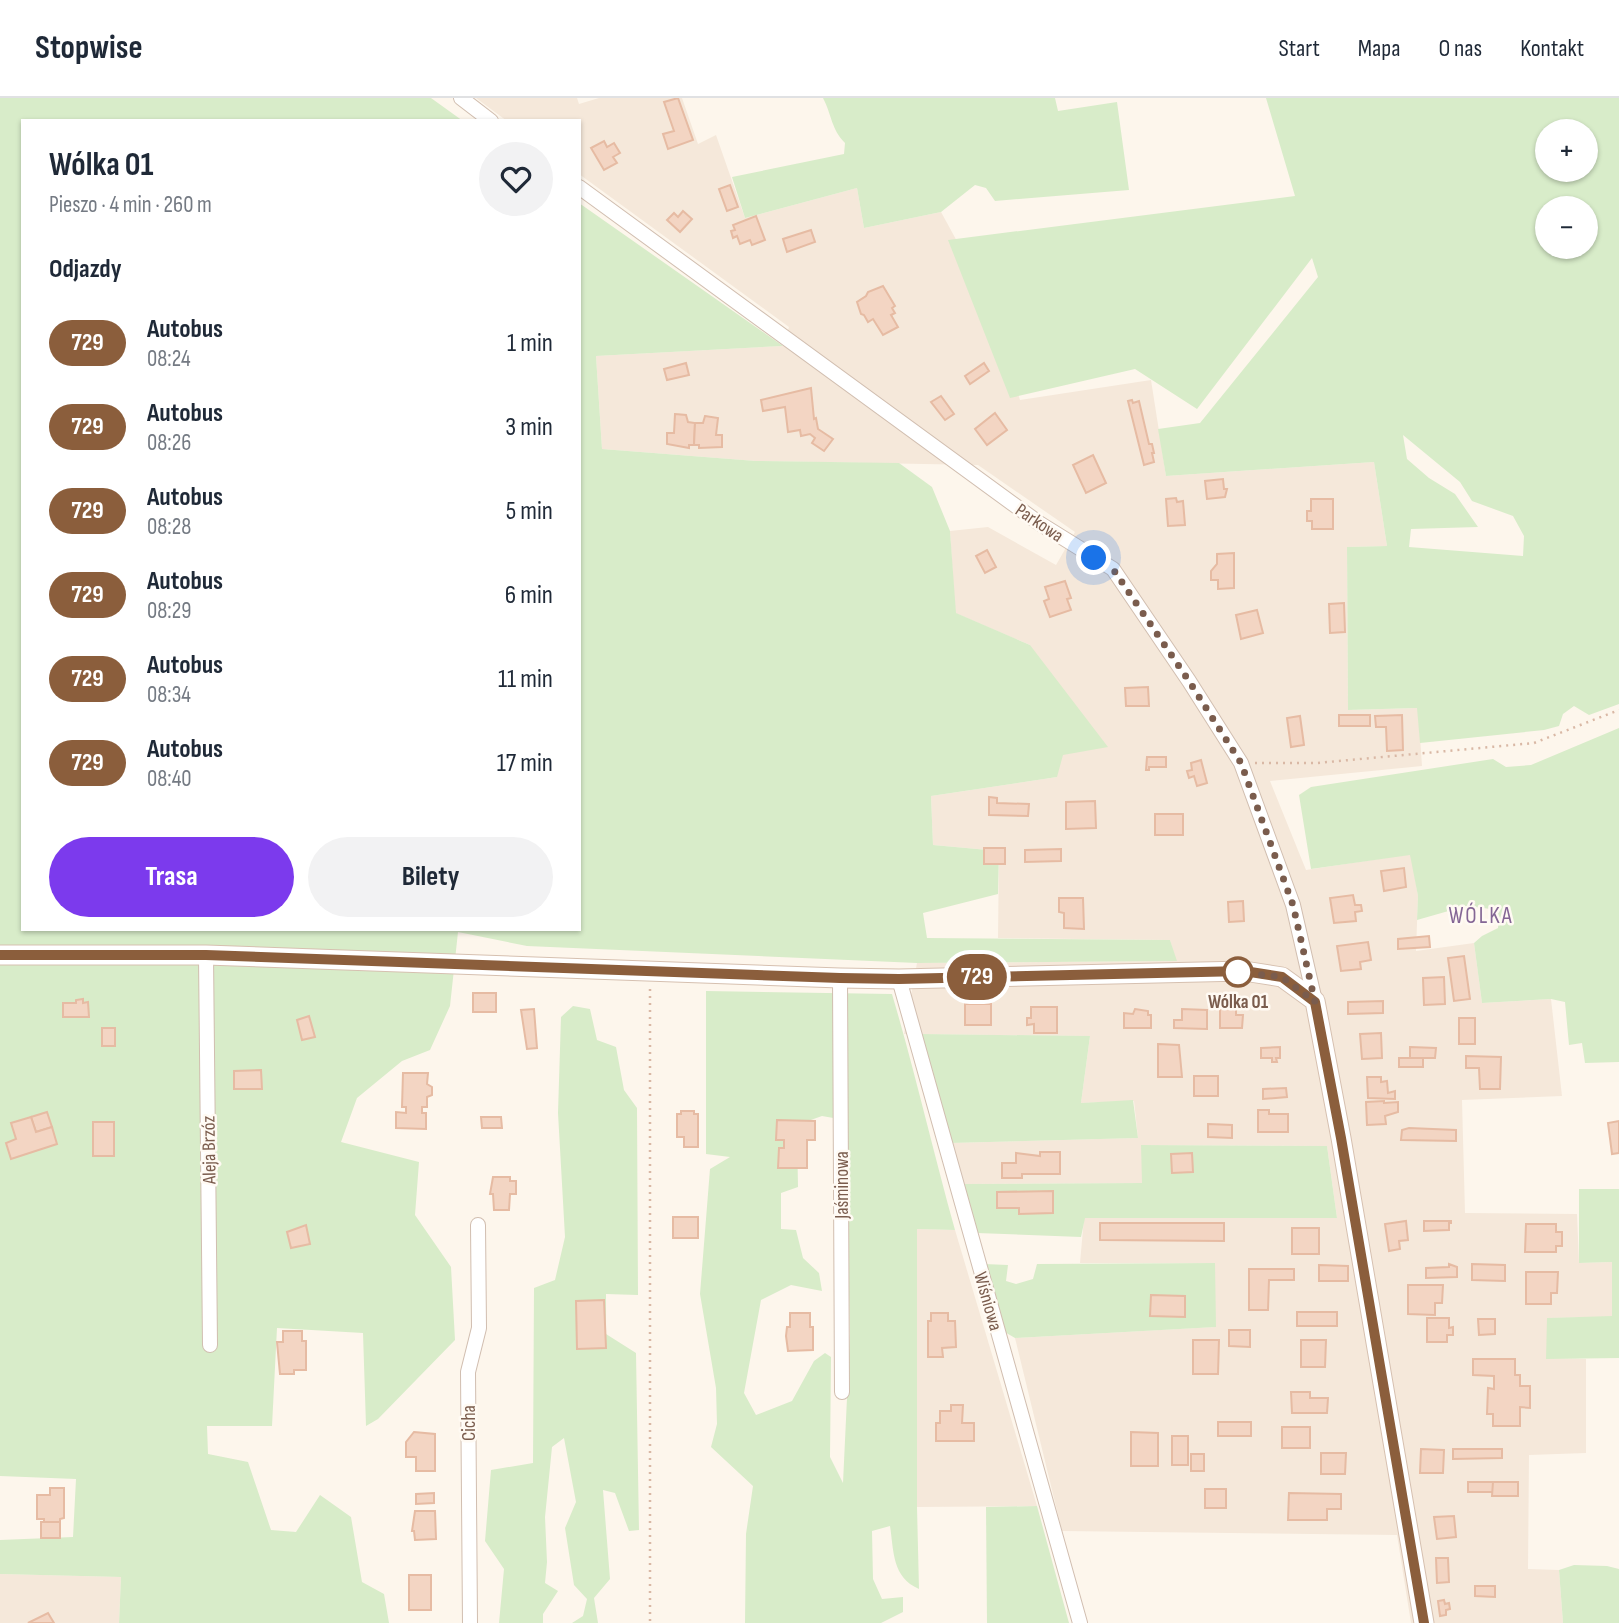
<!DOCTYPE html>
<html lang="pl">
<meta charset="utf-8">
<style>
:root{--surface:#fff;--page:#f2f2f3;--text:#1f2937;--muted:#747a83;--line:#e0e1e3;--accent:#7c3aed}
body{margin:0;font-family:"Sofia Sans Condensed",sans-serif;background:var(--page);color:var(--text);height:100vh;display:flex;flex-direction:column;font-size:26px;white-space:nowrap}
*{box-sizing:border-box;margin:0}
p{font-size:23px;color:var(--muted)}
.icon{flex:none;width:38px;height:38px;fill:none;stroke:currentColor;stroke-width:2;stroke-linecap:round;stroke-linejoin:round}
.map{position:relative;flex:1;overflow:hidden}
.side{position:absolute;left:21px;top:21px;width:560px;height:812px;display:flex;flex-direction:column;background:var(--surface);border-radius:0px;box-shadow:0 2px 5px #0004}
.side>*{flex:none}
.badge{padding:0 14px;border-radius:23px;font-size:24px;line-height:46px}
.controls{position:absolute;left:1535px;top:21px;display:grid;gap:14px}
.controls a{display:grid;place-items:center;width:63px;height:63px;border-radius:50%;background:var(--surface);box-shadow:0 2px 5px #0004;font-size:35px}
.you{position:absolute;width:35px;height:35px;margin:-18px;border:5px solid #fff;border-radius:50%;background:#1a73e8;box-shadow:0 0 0 10px #1a73e833}
.map>.badge{position:absolute;translate:-50% -50%;box-shadow:0 0 0 4px #fff}
h2{padding:0 28px;font-size:26px;line-height:63px}
.round{display:grid;place-items:center;flex:none;width:74px;height:74px;border-radius:37px;background:var(--page)}
.summary{display:flex;align-items:center;justify-content:space-between;height:119px;padding:0 28px}
h1{font-size:33px;font-weight:700;line-height:52px}
.button{display:flex;gap:14px;margin-top:auto;padding:14px 28px}
.button a{flex:1;height:80px;border-radius:42px;background:var(--accent);color:#fff;font-size:28px;font-weight:700;line-height:80px;text-align:center}
.button a+a{background:var(--page);color:var(--text)}
ul{padding:0;list-style:none}
li{display:flex;align-items:center;gap:21px;height:84px;padding:0 28px}
li div{flex:1}
li b{display:block;font-size:26px}
li em{font-style:normal}
li .badge{min-width:77px;font-weight:700;text-align:center}
header{display:flex;align-items:center;gap:42px;box-sizing:border-box;height:98px;padding:0 35px;background:var(--surface);border-bottom:2px solid var(--line)}
header strong{font-size:33px}
nav{display:flex;gap:38px;margin-inline-start:auto;font-size:24px}
.map>svg:first-child{display:block}
.residential{fill:#f5e8da}
.green{fill:#d8ecc9;fill-rule:evenodd}
.building{fill:#f3d5c3;stroke:#e6bba3;stroke-width:2}
.lines{fill:none;stroke-linecap:round;stroke-linejoin:round}
.street-casing{stroke:#d1beb0;stroke-width:16}
.secondary-casing{stroke:#d6c0b0;stroke-width:21}
.path{stroke:#d9b8a5;stroke-width:2.5;stroke-dasharray:2 5;stroke-linecap:butt}
.street{stroke:#fff;stroke-width:14}
.secondary{stroke:#fff;stroke-width:19}
.line-casing{stroke:#fff;stroke-width:16}
.line{stroke:#8b5e3c;stroke-width:10}
.walk{stroke:#7a5c4d;stroke-width:7;stroke-dasharray:0 12.6}
.stop-dot{fill:#fff;stroke:#8b5e3c;stroke-width:3.5}
.labels{text-anchor:middle;stroke-width:5;stroke-linejoin:round;paint-order:stroke}
.street-label{font-size:19px;fill:#7a5c4d;stroke:#fffaf3}
.stop-label{font-size:19px;font-weight:bold;fill:#7a5c4d;stroke:#fffaf3}
.quarter-label{font-size:23px;letter-spacing:2px;fill:#846695;stroke:#fffaf3}
</style>
<header>
<strong>Stopwise</strong>
<nav><a>Start</a><a>Mapa</a><a>O nas</a><a>Kontakt</a></nav>
</header>
<div class="map">
<svg width="1619" height="1525" viewBox="0 0 1619 1525">
<rect width="100%" height="100%" fill="#fdf6ec"/>
<g class="residential">
<path d="M476 0H577L579 6 599 0H682L698 46 716 37 745 120 857 90 864 130 941 114 987 198 1020 302 1151 282 1166 378 1374 364 1387 448 1347 449 1348 612 1418 610 1422 668 1270 683 1306 772 1411 756 1418 798 1416 853 1474 845 1482 905 1551 901 1562 998 1462 1002 1465 1115 1577 1116 1579 1165 1612 1164V1219L1547 1220V1260L1586 1261V1355L1529 1357 1528 1471 1559 1472 1563 1525H1411L1397 1437 1062 1433 1015 1240 1215 1229V1165H1080L1084 1120H1337L1327 1048 1142 1047V1085L962 1086 950 1045 1138 1040 1134 1003 1081 1005 1090 938 904 936 917 865 1176 863 1170 842 998 840 999 753 933 747 931 698 1057 679 1030 547 955 515 950 433 988 429 1056 467 1075 434 978 367 756 363 602 351 596 258 783 248 789 229 579 76V23H507Z"/>
<path d="M917 1131 955 1132 1037 1408 917 1409Z"/>
<path d="M0 1476 121 1479 119 1525H0Z"/>
</g>
<g class="green">
<path d="M0 0H431L463 23H23V831H579V105L783 248 596 258 602 351 756 363 899 365 932 389 950 433 956 515 1030 547 1108 649 1063 657 1057 679 931 698 933 747 999 753 998 796 923 815 927 840 1170 842 1177 863 917 865 527 848 458 834 450 908 430 952 402 963 357 1000 341 1044 419 1064 415 1117 451 1169 455 1242 378 1321 366 1328 363 1235 277 1230 272 1328H207L208 1356 248 1364 271 1432 296 1434 320 1397 351 1419 362 1484 384 1496 389 1525H119L121 1479 0 1476V1442L73 1439 76 1381 0 1378Z"/>
<path d="M823 0H1055L1058 13 1117 4 1129 92 995 103 986 90 975 87 941 114 864 130 857 90 745 120 732 79 844 56 845 45C831 31 832 17 823 0Z"/>
<path d="M1266 0H1619V606L1589 617 1574 608 1563 616 1559 628 1544 632 1420 645 1417 610 1348 612 1347 449 1387 448 1374 364 1166 378 1158 331 1200 325 1318 179 1312 160 1197 311 1135 271 1010 300 948 142 1295 98ZM1547 33H1586V72H1547ZM1547 110H1586V149H1547ZM1403 337 1460 384 1472 403 1513 418 1524 438 1523 458 1409 449 1411 431 1478 429 1455 396 1429 380 1407 361Z"/>
<path d="M1619 630V964L1585 965 1582 945 1569 947 1565 904 1551 901 1482 905 1474 845 1482 838 1498 830 1499 820 1491 811 1466 808 1417 822 1418 798 1410 757 1311 771 1299 697 1311 689 1493 661 1506 669 1531 667Z"/>
<path d="M706 893 892 896C915 974 933 1053 955 1132L917 1131V1409L919 1491C892 1479 894 1454 890 1428L872 1433 873 1481 882 1501 903 1499V1514L881 1525H745L746 1436 753 1388 711 1349 717 1326 716 1290 700 1196 710 1071 730 1059 706 1056ZM822 1018 845 1022 850 1236 843 1385 830 1359 831 1259 825 1255 814 1263 792 1303 756 1317 744 1295 761 1202 791 1187 822 1193 819 1175 803 1160 796 1132 781 1131V1095L798 1089 797 1033 808 1023Z"/>
<path d="M573 908 590 911 597 942 616 949 624 992 637 1010 638 1197 606 1196V1236L636 1255 639 1432 629 1433 615 1395 603 1392 610 1481 594 1500 598 1525H572L583 1518 587 1501 574 1487 565 1430 576 1404 564 1340 552 1349 545 1419 547 1464 545 1485 558 1493 543 1516V1525H499L504 1471 485 1443 491 1372 533 1365 534 1190 555 1182 565 1139 558 1015 561 919Z"/>
<path d="M921 936 1090 938 1081 1005 1133 1002 1138 1040 950 1045Z"/>
<path d="M1141 1047 1327 1048 1337 1120H1085L1081 1139 977 1135 962 1086 1142 1085Z"/>
<path d="M1579 1091H1619V1260L1546 1261 1547 1220 1612 1218V1164L1579 1165Z"/>
<path d="M1215 1165 1216 1229 1015 1240 1003 1233 984 1166 1008 1167 1006 1183 1016 1186 1033 1181 1037 1166Z"/>
<path d="M1037 1408 1069 1525H987L986 1409Z"/>
<path d="M1574 1467 1607 1468 1619 1471V1525H1563L1559 1472Z"/>
</g>
<g class="building">
<path d="M678 0 693 42 668 51 663 36 674 33 664 4Z"/>
<path d="M604 43 607 49 614 45 620 55 613 59 617 65 604 72 591 50Z"/>
<path d="M730 87 738 109 727 113 719 91Z"/>
<path d="M683 113 692 121 680 134 667 122 674 115 678 119Z"/>
<path d="M756 118 765 142 752 147 750 142 740 146 737 138 733 140 731 133 735 132 733 127Z"/>
<path d="M811 132 815 144 787 154 783 141Z"/>
<path d="M883 188 895 208 892 210 895 215 891 217 898 229 883 237 873 221 868 224 864 217 861 216 857 204 866 198 868 194Z"/>
<path d="M686 265 689 277 667 282 664 271Z"/>
<path d="M984 265 989 273 970 286 965 278Z"/>
<path d="M811 290 814 321 816 320 818 331 833 341 824 353 812 345 815 340 810 336 801 338 800 332 788 334 785 309 763 313 761 302Z"/>
<path d="M941 298 954 316 945 322 931 304Z"/>
<path d="M1132 302 1133 305 1139 303 1149 346H1152L1154 355H1152L1154 364 1144 367 1128 303Z"/>
<path d="M995 315 1007 332 987 347 975 331Z"/>
<path d="M675 316 686 317 688 324 695 325 694 347H689V350L667 346V335H674Z"/>
<path d="M705 318 718 320 716 337H722V349L699 350V347H694L695 325H703Z"/>
<path d="M1093 357 1106 385 1086 395 1073 367Z"/>
<path d="M1223 381 1224 391H1227L1225 399 1207 401 1205 383Z"/>
<path d="M1176 400 1177 404 1183 403 1185 427 1168 428 1166 401Z"/>
<path d="M1311 401H1333V431H1312V423H1307V413H1311Z"/>
<path d="M987 452 996 469 985 475 976 458Z"/>
<path d="M1234 455V490L1218 491V482H1211V473L1217 466V456Z"/>
<path d="M1065 483 1071 500 1067 501 1071 512 1050 519 1044 503 1049 501 1045 489Z"/>
<path d="M1344 505 1345 534 1330 535 1329 506Z"/>
<path d="M1257 512 1263 535 1241 541 1236 517Z"/>
<path d="M1148 589 1149 608H1126L1125 590Z"/>
<rect x="1339" y="617" width="31" height="11"/>
<path d="M1402 617 1403 652 1387 653 1386 629H1376L1375 618Z"/>
<path d="M1300 618 1304 647 1291 649 1287 620Z"/>
<path d="M1147 659H1166V669H1149V672H1146Z"/>
<path d="M1201 662 1207 685 1197 688 1194 678 1189 680 1187 673 1192 672 1191 665Z"/>
<path d="M989 699 997 700V705L1029 706 1028 718 989 717Z"/>
<path d="M1095 703 1096 730 1066 731V704Z"/>
<rect x="1155" y="716" width="28" height="21"/>
<rect x="984" y="750" width="21" height="16"/>
<path d="M1061 751V763L1025 764V752Z"/>
<path d="M1404 770 1406 789 1384 793 1381 773Z"/>
<path d="M1353 797 1355 807H1361L1362 813 1355 814 1356 823 1334 825 1330 800Z"/>
<path d="M1059 800H1083L1084 831 1064 830V815L1059 814Z"/>
<path d="M1243 803 1244 823 1229 824 1228 804Z"/>
<path d="M1429 838 1430 849 1398 851V841Z"/>
<path d="M1368 844 1371 862 1360 864 1361 871 1341 873 1337 848Z"/>
<path d="M1464 858 1470 901 1454 903 1448 860Z"/>
<path d="M1444 879 1445 906 1424 907 1423 880Z"/>
<rect x="473" y="895" width="23" height="19"/>
<path d="M83 901V905L88 904 89 919H63V905H76V902Z"/>
<path d="M1383 903V915L1348 916V904Z"/>
<rect x="965" y="906" width="26" height="21"/>
<path d="M1230 908 1236 911V917H1243L1242 930H1220V911H1228Z"/>
<path d="M1031 909H1057V935H1034V926L1027 927V920H1031Z"/>
<path d="M534 911 537 950 527 951 521 912Z"/>
<path d="M1135 911 1148 913V917H1151V930H1124V915L1133 916Z"/>
<path d="M1182 911 1207 912V931L1174 930V922H1182Z"/>
<path d="M309 918 315 939 302 942 297 922Z"/>
<rect x="1459" y="920" width="16" height="26"/>
<rect x="102" y="930" width="13" height="18"/>
<path d="M1381 935 1382 960 1362 961 1360 936Z"/>
<path d="M1158 946 1179 947 1182 979H1158Z"/>
<path d="M1280 949V960H1276L1277 964H1272V960H1261V950Z"/>
<path d="M1410 949 1436 950 1435 960H1410Z"/>
<path d="M1466 958 1501 959 1500 991H1480L1479 970H1466Z"/>
<rect x="1399" y="960" width="24" height="9"/>
<path d="M261 972 262 991H234V973Z"/>
<path d="M403 975H428L427 986 432 989V997L427 999V1009H422V1015H426V1031L396 1030V1014L406 1015V1009H402Z"/>
<rect x="1194" y="978" width="24" height="20"/>
<path d="M1367 979H1381V984L1387 983 1388 995 1395 993V1001L1368 1000Z"/>
<path d="M1286 990 1287 999 1263 1001V991Z"/>
<path d="M1384 1003V1005L1398 1004V1014L1385 1018 1386 1026 1367 1027 1366 1004Z"/>
<path d="M1258 1012H1269V1016H1288V1034H1258Z"/>
<path d="M681 1013H694V1016H698V1049H684V1039H677V1016H681Z"/>
<path d="M47 1014 52 1029 36 1034 31 1019Z"/>
<path d="M31 1019 36 1034 52 1029 57 1046 11 1061 6 1045 16 1041 11 1025Z"/>
<path d="M481 1019H501L502 1030H482Z"/>
<path d="M777 1022 815 1023V1042H807V1070H778L779 1050H784V1042H776Z"/>
<path d="M1619 1023V1055L1612 1056 1608 1025Z"/>
<rect x="93" y="1024" width="21" height="34"/>
<path d="M1208 1026 1232 1027V1040L1208 1039Z"/>
<path d="M1409 1030 1456 1032V1043L1401 1042 1402 1032Z"/>
<path d="M1040 1054H1060V1076H1022V1080H1002V1065H1016V1055L1040 1058Z"/>
<path d="M1192 1055 1193 1074 1172 1075 1171 1056Z"/>
<path d="M493 1079H510V1083H516V1096H510L509 1112H494L493 1096H490Z"/>
<path d="M1053 1093V1115L1019 1116V1110H997V1094Z"/>
<rect x="673" y="1119" width="25" height="21"/>
<path d="M1406 1123 1408 1142 1399 1143 1400 1151 1389 1153 1385 1126Z"/>
<path d="M1424 1123H1451V1125H1449V1132L1424 1133Z"/>
<path d="M1100 1125H1224V1143L1100 1142Z"/>
<path d="M1526 1126H1556V1134H1562V1148H1556V1154H1525Z"/>
<path d="M306 1127 310 1146 291 1150 287 1134Z"/>
<rect x="1292" y="1130" width="27" height="26"/>
<path d="M1449 1166 1457 1169V1179L1426 1180V1170L1449 1169Z"/>
<path d="M1472 1166 1505 1167V1183L1472 1182Z"/>
<path d="M1319 1167 1348 1168V1183H1319Z"/>
<path d="M1249 1171H1294V1182H1269L1268 1212H1249Z"/>
<path d="M1526 1174H1558L1557 1195H1551V1206H1526Z"/>
<path d="M1408 1187H1443L1442 1205H1435V1217L1408 1216Z"/>
<path d="M1151 1197 1185 1198V1219L1150 1218Z"/>
<path d="M604 1202 606 1250 577 1251 576 1203Z"/>
<rect x="1297" y="1214" width="40" height="14"/>
<path d="M790 1215H810V1229H813V1252L788 1253 786 1238 787 1229H790Z"/>
<path d="M931 1215H948V1223H955L956 1249 942 1250 943 1259H928V1223H931Z"/>
<path d="M1427 1220H1449V1230L1453 1229V1237H1447V1244H1427Z"/>
<path d="M1478 1221H1495V1236L1479 1237Z"/>
<path d="M1229 1232H1250V1249L1229 1248Z"/>
<path d="M283 1233H302V1243H306V1272H294V1276H280L277 1244H283Z"/>
<path d="M1193 1242H1219L1218 1276H1193Z"/>
<path d="M1301 1242H1326L1325 1269H1301Z"/>
<path d="M1473 1261H1515V1277H1520V1288H1530V1310L1520 1309V1328H1493V1316H1487L1488 1290 1494 1291V1278L1473 1277Z"/>
<path d="M1291 1294H1310V1300H1328L1327 1315H1292Z"/>
<path d="M951 1307H963L962 1325H974V1343H936V1325H940V1313H951Z"/>
<rect x="1218" y="1324" width="33" height="14"/>
<rect x="1282" y="1329" width="28" height="21"/>
<path d="M414 1334 435 1336V1373H416V1359H406V1344Z"/>
<path d="M1131 1334 1158 1335V1368H1131Z"/>
<rect x="1172" y="1338" width="16" height="29"/>
<path d="M1421 1351 1444 1352 1443 1375H1420Z"/>
<path d="M1453 1351H1502V1360L1453 1361Z"/>
<path d="M1321 1355H1346L1345 1376H1321Z"/>
<rect x="1191" y="1356" width="13" height="17"/>
<rect x="1468" y="1384" width="25" height="10"/>
<path d="M1493 1384H1518V1398H1492Z"/>
<path d="M50 1390H64V1420L60 1421V1424H44V1421H37V1397H50Z"/>
<rect x="1205" y="1391" width="21" height="19"/>
<path d="M434 1395V1405L416 1406V1396Z"/>
<path d="M1289 1395 1341 1396V1411H1327V1422H1288Z"/>
<path d="M415 1413H435L436 1441 415 1442 414 1433H412Z"/>
<path d="M1454 1418 1456 1439 1437 1441 1434 1419Z"/>
<rect x="41" y="1424" width="19" height="16"/>
<path d="M1436 1460H1448L1449 1484 1437 1485Z"/>
<rect x="409" y="1477" width="22" height="35"/>
<path d="M1475 1488H1495V1499L1475 1498Z"/>
<path d="M1444 1502 1445 1506 1449 1505 1450 1511 1446 1512V1517L1440 1518 1438 1503Z"/>
<path d="M48 1515 54 1525H28Z"/>
</g>
<g class="lines">
<g class="street-casing">
<g id="street">
<path d="M461 0 491 23"/>
<path d="M579 89 1039 425 1113 471 1189 583 1241 665 1293 807 1315 903"/>
<path d="M206 857 210 1247"/>
<path d="M840 880 842 1294"/>
<path d="M899 881 1080 1525"/>
<path d="M470 1525 468 1274 479 1230 478 1127"/>
</g>
</g>
<g class="secondary-casing">
<path id="secondary" d="M0 857H206L840 880 899 881 1244 873 1282 879 1315 903 1341 1040 1424 1525"/>
</g>
<g class="path">
<path d="M1255 665H1317L1534 645 1619 612"/>
<path d="M650 891V1525"/>
</g>
<use href="#street" class="street"/>
<use href="#secondary" class="secondary"/>
</g>
<g class="lines">
<g class="line-casing">
<path id="line" d="M0 857H206L840 880 899 881 1244 873 1282 879 1315 904 1341 1040 1424 1525"/>
</g>
<use href="#line" class="line"/>
<path class="walk" d="M1094 460 1113 471 1189 583 1241 665 1293 807 1315 904 1282 879 1238 874"/>
</g>
<circle class="stop-dot" cx="1238" cy="874" r="14"/>
<g class="labels">
<g class="street-label">
<text transform="translate(1040 424) rotate(34)" y="7">Parkowa</text>
<text transform="translate(208 1052) rotate(-91)" y="7">Aleja Brzóz</text>
<text transform="translate(841 1087) rotate(-90)" y="7">Jaśminowa</text>
<text transform="translate(989 1203) rotate(74)" y="7">Wiśniowa</text>
<text transform="translate(468 1325) rotate(-90)" y="7">Cicha</text>
</g>
<g class="stop-label">
<text x="1238" y="910">Wólka 01</text>
</g>
<g class="quarter-label">
<text x="1481" y="825">WÓLKA</text>
</g>
</g>
</svg>
<div class="controls">
<a>+</a>
<a>−</a>
</div>
<div class="you" style="left:1094px;top:460px"></div>
<b class="badge" style="left:977px;top:879px;background:#8b5e3c;color:#fff">729</b>
<section class="side">
<div class="summary"><div><h1>Wólka 01</h1><p>Pieszo · 4 min · 260 m</p></div><a class="round"><svg class="icon" aria-label="heart" viewBox="0 0 24 24"><path d="M12 20l-8-8c-3-5 5-10 8-4 3-6 11-1 8 4z"/></svg></a></div>
<h2>Odjazdy</h2>
<ul>
<li><span class="badge" style="background:#8b5e3c;color:#fff">729</span><div><b>Autobus</b><p>08:24</p></div><em>1 min</em></li>
<li><span class="badge" style="background:#8b5e3c;color:#fff">729</span><div><b>Autobus</b><p>08:26</p></div><em>3 min</em></li>
<li><span class="badge" style="background:#8b5e3c;color:#fff">729</span><div><b>Autobus</b><p>08:28</p></div><em>5 min</em></li>
<li><span class="badge" style="background:#8b5e3c;color:#fff">729</span><div><b>Autobus</b><p>08:29</p></div><em>6 min</em></li>
<li><span class="badge" style="background:#8b5e3c;color:#fff">729</span><div><b>Autobus</b><p>08:34</p></div><em>11 min</em></li>
<li><span class="badge" style="background:#8b5e3c;color:#fff">729</span><div><b>Autobus</b><p>08:40</p></div><em>17 min</em></li>
</ul>
<div class="button"><a>Trasa</a><a>Bilety</a></div>
</section>
</div>
